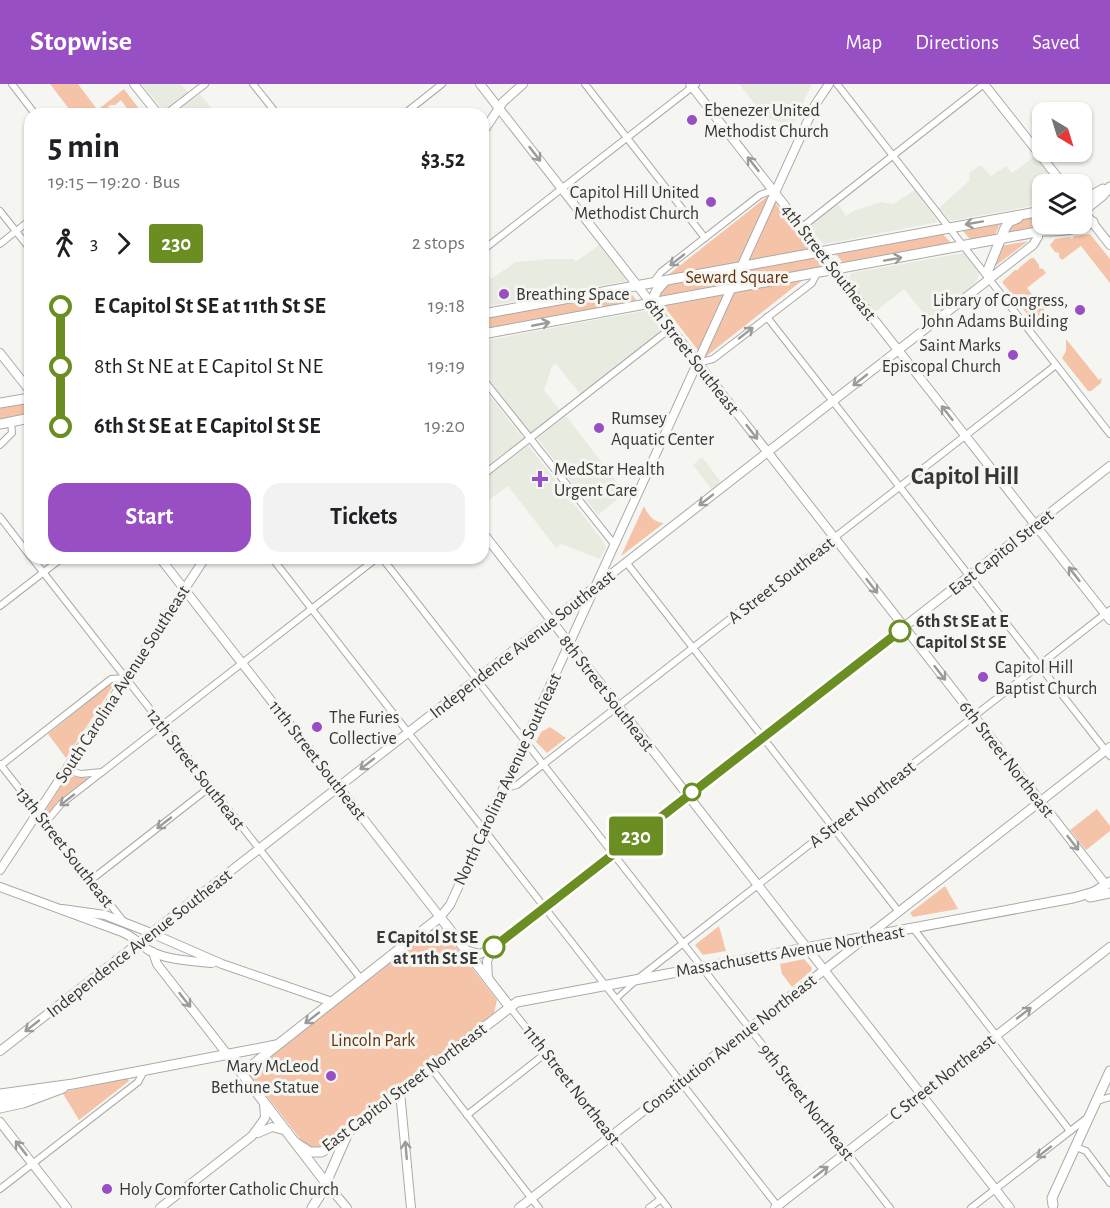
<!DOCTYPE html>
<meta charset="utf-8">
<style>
:root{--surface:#fff;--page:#f2f2f2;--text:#202124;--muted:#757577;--accent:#974fc3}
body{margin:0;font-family:"Alegreya Sans",sans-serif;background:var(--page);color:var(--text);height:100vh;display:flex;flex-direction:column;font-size:22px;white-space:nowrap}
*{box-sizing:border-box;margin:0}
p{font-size:20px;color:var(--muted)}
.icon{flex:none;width:33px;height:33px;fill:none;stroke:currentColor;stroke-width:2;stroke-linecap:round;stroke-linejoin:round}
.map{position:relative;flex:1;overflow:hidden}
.drawer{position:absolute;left:24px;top:24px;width:465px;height:456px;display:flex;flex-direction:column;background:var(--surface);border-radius:18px;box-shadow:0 2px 4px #0004}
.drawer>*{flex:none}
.badge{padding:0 12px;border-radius:4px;font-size:21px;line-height:39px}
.needle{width:39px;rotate:142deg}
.buttons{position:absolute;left:1032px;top:18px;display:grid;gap:12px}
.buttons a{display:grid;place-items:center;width:60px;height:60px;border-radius:12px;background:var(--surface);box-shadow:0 2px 4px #0004;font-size:30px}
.map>.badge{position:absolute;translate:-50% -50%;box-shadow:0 0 0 3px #fff}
.legs{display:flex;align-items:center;gap:9px;height:66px;padding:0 24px;font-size:20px}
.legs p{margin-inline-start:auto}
.head{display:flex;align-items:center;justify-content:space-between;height:102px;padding:0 24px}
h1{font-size:33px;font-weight:700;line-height:45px}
.action{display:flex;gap:12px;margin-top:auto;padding:12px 24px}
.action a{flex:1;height:69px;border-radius:18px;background:var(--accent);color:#fff;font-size:24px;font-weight:700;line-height:69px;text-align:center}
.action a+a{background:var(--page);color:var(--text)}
ul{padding:0 24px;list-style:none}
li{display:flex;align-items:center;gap:21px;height:60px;font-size:22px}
li i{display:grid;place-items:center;width:9px;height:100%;margin:0 8px;background:currentColor}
li i::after{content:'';width:15px;height:15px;margin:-8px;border:4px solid;border-radius:50%;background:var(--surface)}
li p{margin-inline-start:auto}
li:first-child i{background:linear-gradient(#0000 50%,currentColor 0)}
li:last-child i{background:linear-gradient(currentColor 50%,#0000 0)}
header{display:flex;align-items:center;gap:36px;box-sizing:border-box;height:84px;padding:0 30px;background:var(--accent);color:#fff}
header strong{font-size:28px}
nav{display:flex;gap:33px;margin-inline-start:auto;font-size:21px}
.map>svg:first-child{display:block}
.built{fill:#e8ebe0}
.green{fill:#f5c4a8}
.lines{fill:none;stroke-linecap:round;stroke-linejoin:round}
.pedestrian-casing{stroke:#aaaba7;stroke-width:7}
.minor-casing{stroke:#aaaba7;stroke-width:8}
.tertiary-casing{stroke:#aaaba7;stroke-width:10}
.secondary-casing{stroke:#aaaba7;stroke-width:10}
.primary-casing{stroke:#aaaba7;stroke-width:11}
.pedestrian{stroke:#fff;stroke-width:4.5}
.minor{stroke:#fff;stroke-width:6}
.tertiary{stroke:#fff;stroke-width:8}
.secondary{stroke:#fff;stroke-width:8}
.primary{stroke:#fff;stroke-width:9}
.oneway{stroke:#9b9b9a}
.line-1-casing{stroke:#fff;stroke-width:14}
.line-1{stroke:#6b8e23;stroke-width:9}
.poi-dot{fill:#974fc3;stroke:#f5f6f2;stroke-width:2}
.stop-1-dot{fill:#fff;stroke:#6b8e23;stroke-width:3}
.labels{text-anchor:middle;stroke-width:6;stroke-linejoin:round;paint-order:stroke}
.poi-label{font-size:18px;fill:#373735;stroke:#f5f6f2;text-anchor:start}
.street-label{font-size:18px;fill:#373735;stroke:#f5f6f2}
.park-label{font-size:18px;fill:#66310b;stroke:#f5f6f2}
.stop-label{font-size:18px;font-weight:bold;fill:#373735;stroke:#f5f6f2;text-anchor:start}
.district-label{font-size:24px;font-weight:bold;fill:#373735;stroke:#f5f6f2}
</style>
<header>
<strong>Stopwise</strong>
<nav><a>Map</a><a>Directions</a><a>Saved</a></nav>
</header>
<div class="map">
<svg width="1110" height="1124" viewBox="0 0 1110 1124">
<rect width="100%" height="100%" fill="#f5f6f2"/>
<g class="built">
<path d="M142 0H181L193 15 200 10 216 30H166Z"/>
<path d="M739 0H812L792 42 765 33Z"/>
<path d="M1035 72 1057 100H1042V120L951 137 939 124 970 96 969 89 981 81 991 92 1006 82 1012 89Z"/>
<path d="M915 106 938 138 825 160H823L809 142 838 120 846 132 856 126 881 118 893 120Z"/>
<path d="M599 161 627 197 483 223V184L491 195 516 178 548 175H573L575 178Z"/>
<path d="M964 169 979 189 977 196 970 204 929 236 904 205 875 228 849 194 851 189Z"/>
<path d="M649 226 663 242 660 249 580 310 556 280 552 282 544 306 560 326 530 349 483 287V257Z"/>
<path d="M483 303 523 354 483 385Z"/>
<path d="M566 332 625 409 598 431 537 354Z"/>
<path d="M528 361 600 453 606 463 600 475 561 460 556 464 508 402 483 420V397Z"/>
<path d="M702 373 721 398 712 406 693 381Z"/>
</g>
<g class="green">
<path d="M50 0H78L96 24 88 30H73Z"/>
<path d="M124 5 143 30 130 29 121 16 115 21H110L104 29 100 24Z"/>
<path d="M769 111 823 180 704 274 649 203 654 202Z"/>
<path d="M1042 132V140H1054L1008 148C1015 135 1028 135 1042 132Z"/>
<path d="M1001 138 995 151 970 155 962 146Z"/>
<path d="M942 149 951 159 843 179 835 169Z"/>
<path d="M1090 150 1110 175V199L1081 162 1062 176 1059 173V169L1055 168 1050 161 1055 155 1070 153 1072 155 1074 152Z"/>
<path d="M1028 157 990 186 1001 162Z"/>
<path d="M1031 174H1034L1039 181V184L1043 185 1046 189 1027 204 1059 245 1058 246 1049 243 1040 246 1002 198 1015 186H1018L1019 184Z"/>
<path d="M629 207 637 217 483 246V234Z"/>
<path d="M1066 255 1099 296 1102 294 1101 299 1091 307H1088L1062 274 1066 267Z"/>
<path d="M23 318 30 329 0 335V323Z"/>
<path d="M644 422C648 431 653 438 664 439L621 472Z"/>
<path d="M110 600 113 602 66 674 48 650Z"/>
<path d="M550 643 566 654 547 669 536 658 541 648Z"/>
<path d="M70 692 88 694 57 718 49 731H47L45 727 67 693Z"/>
<path d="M1097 725 1110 742V747L1086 766 1070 746Z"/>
<path d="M945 802 958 825 913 833 910 829Z"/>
<path d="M431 842 441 844 497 916 494 929 320 1065H308L251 992V983Z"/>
<path d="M719 842 726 867 703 871 695 861Z"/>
<path d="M804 875 812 884 811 887 792 903 782 890 780 880Z"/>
<path d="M125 995H128L129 997 79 1036 62 1008Z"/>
</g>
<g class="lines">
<g class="pedestrian-casing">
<path id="pedestrian" d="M616 915 636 897"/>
</g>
<g class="minor-casing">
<g id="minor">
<path d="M12 0 35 30"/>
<path d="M253 0 277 30"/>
<path d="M585 0 705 154"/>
<path d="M837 0 1110 350"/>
<path d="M166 30 205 0"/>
<path d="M404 30 442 0"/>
<path d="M0 127 30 165"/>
<path d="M802 143 984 0"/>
<path d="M0 160 30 136"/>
<path d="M483 166 696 0"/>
<path d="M653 199 661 188 760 111 768 108H775"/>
<path d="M767 233 1110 672"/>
<path d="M697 279 713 275 812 199 817 189"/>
<path d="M483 295 614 460"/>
<path d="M0 361 12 349 11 338"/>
<path d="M483 391 671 244"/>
<path d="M0 433 30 472"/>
<path d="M32 474 361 895"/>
<path d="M272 474 779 1124"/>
<path d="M382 474 890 1124"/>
<path d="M626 478 899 828"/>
<path d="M0 522 62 474"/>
<path d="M0 680 124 838"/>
<path d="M0 682 111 595 125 594"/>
<path d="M66 686 81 690 102 688"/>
<path d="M503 705 517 701 536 686 1056 281"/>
<path d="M46 738 61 720 377 474"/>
<path d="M91 796 210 703"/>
<path d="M913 844 1070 1047"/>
<path d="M640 893 1110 526"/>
<path d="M509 922 668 1124"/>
<path d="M431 984 539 1124"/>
<path d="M1097 1017 1110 1013"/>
<path d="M467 1031 546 969"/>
<path d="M1076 1063 1086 1067 1110 1099"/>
<path d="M0 1105 138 998 144 987"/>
<path d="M649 1124 661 1115"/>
<path d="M971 1124 1087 1034"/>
</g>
</g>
<g class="tertiary-casing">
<g id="tertiary">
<path d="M480 0 651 219"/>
<path d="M690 0 821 168"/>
<path d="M984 0 1063 100"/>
<path d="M483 48 503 18 523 0"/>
<path d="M1082 125 1110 161"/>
<path d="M0 786 205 474"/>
<path d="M0 803 122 848C133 852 140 861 150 867 167 876 192 877 212 879"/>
<path d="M62 825 105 831 151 849 222 880 332 918"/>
<path d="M440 833 450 821 815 21 829 0"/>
<path d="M400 1008 411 1124"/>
<path d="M0 1038 67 1124"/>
<path d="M326 1099 347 1124"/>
</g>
</g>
<g class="secondary-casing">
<g id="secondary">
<path d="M134 0 158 30"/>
<path d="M821 168 1110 536"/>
<path d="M651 219 1106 801"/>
<path d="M0 269 30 307"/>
<path d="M483 449 1010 1124"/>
<path d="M160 474 440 833"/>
<path d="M465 866 480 870 494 863 1110 382"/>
<path d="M153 868 157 880 227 970"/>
<path d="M488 895 487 877 494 863"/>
<path d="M0 967 1033 161 1038 153V148"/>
<path d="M258 1049 272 1043 287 1047"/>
<path d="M160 1124 252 1052 265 1034 264 1018"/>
<path d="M519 1124 1110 663"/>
<path d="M775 1124 1110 863"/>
</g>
</g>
<g class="primary-casing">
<g id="primary">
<path d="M1082 117 1103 105"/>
<path d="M1082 128 1102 112 1110 103"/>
<path d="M989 195 988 186 1005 144 1009 138 1018 134"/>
<path d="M651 219 657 206 665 197"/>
<path d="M483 230 1042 127"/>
<path d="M483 250 1042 147C1060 147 1077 146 1093 138"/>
<path d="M0 319 30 314"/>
<path d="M0 340 30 334"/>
<path d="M1090 813 1110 809"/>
<path d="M227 970 326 1099"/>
<path d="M242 989 440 833 509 922"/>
<path d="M0 1010 73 1000 276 961"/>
<path d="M0 1017 28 1011"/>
<path d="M0 1024 23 1019 63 1004"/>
<path d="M296 1059 310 1068H322L517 918 1073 814 1094 808 1110 798"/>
<path d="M1053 1121 1052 1114 1110 987"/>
<path d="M312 1124 322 1108 347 1051"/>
</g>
</g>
<use href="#pedestrian" class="pedestrian"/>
<use href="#minor" class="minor"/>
<use href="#tertiary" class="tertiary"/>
<use href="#secondary" class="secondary"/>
<use href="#primary" class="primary"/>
</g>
<defs><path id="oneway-shaft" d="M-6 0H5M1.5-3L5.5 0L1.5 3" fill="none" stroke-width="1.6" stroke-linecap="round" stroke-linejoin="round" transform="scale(1.5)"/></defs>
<g class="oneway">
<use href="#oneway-shaft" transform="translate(535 70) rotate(52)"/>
<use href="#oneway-shaft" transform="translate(753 80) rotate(-128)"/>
<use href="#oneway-shaft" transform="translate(974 139) rotate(170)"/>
<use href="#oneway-shaft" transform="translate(893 175) rotate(-10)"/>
<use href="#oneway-shaft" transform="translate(677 176) rotate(142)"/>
<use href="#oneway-shaft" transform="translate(541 240) rotate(-11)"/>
<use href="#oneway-shaft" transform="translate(746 249) rotate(-38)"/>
<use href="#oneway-shaft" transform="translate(860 296) rotate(142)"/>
<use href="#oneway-shaft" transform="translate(947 329) rotate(-128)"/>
<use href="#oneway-shaft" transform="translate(752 348) rotate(52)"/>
<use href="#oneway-shaft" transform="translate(706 416) rotate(142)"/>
<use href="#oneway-shaft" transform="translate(1074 490) rotate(-128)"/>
<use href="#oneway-shaft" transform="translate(872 502) rotate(52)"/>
<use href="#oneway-shaft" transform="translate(940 589) rotate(52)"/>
<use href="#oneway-shaft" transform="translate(367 680) rotate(142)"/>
<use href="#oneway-shaft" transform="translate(67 716) rotate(142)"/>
<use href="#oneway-shaft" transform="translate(164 739) rotate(142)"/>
<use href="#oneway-shaft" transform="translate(1073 759) rotate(52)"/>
<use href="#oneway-shaft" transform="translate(185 916) rotate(52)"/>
<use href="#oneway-shaft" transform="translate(1024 929) rotate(-38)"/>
<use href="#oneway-shaft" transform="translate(312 934) rotate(142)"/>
<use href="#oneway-shaft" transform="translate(32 942) rotate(142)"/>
<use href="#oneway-shaft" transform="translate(21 1064) rotate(-128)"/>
<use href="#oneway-shaft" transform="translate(406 1066) rotate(-95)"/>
<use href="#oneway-shaft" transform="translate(1044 1068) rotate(142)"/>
<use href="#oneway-shaft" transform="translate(821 1088) rotate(-38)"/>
</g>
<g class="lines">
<g class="line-1-casing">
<path id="line-1" d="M494 863 900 547"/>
</g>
<use href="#line-1" class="line-1"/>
</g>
<g class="poi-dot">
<circle cx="692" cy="36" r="6"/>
<circle cx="711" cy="118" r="6"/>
<circle cx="504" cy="210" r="6"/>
<circle cx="1080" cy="226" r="6"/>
<circle cx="1013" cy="271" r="6"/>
<circle cx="599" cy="344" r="6"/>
<path d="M537 386h6v6h6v6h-6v6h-6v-6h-6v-6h6z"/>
<circle cx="983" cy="593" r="6"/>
<circle cx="317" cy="643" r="6"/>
<circle cx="331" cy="992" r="6"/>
<circle cx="107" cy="1105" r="6"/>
</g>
<g class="stop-1-dot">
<circle cx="900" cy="547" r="10"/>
<circle cx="692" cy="708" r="8"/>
<circle cx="494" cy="863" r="10"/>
</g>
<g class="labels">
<g class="poi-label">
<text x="704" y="32">Ebenezer United<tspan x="704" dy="21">Methodist Church</tspan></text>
<text x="699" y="114" text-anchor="end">Capitol Hill United<tspan x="699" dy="21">Methodist Church</tspan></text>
<text x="516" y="216">Breathing Space</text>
<text x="1068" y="222" text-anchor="end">Library of Congress,<tspan x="1068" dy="21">John Adams Building</tspan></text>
<text x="1001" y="267" text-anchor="end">Saint Marks<tspan x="1001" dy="21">Episcopal Church</tspan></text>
<text x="611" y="340">Rumsey<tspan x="611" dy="21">Aquatic Center</tspan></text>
<text x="554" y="391">MedStar Health<tspan x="554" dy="21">Urgent Care</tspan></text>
<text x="995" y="589">Capitol Hill<tspan x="995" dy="21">Baptist Church</tspan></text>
<text x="329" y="639">The Furies<tspan x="329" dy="21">Collective</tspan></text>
<text x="319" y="988" text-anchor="end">Mary McLeod<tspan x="319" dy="21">Bethune Statue</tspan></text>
<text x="119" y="1111">Holy Comforter Catholic Church</text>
</g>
<g class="street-label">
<text transform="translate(829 178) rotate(52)" y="6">4th Street Southeast</text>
<text transform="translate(692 272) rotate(52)" y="6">6th Street Southeast</text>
<text transform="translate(1001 468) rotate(-38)" y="6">East Capitol Street</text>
<text transform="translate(781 496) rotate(-38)" y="6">A Street Southeast</text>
<text transform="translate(522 560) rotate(-38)" y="6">Independence Avenue Southeast</text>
<text transform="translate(122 600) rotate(-57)" y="6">South Carolina Avenue Southeast</text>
<text transform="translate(607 609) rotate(52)" y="6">8th Street Southeast</text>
<text transform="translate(1007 675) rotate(52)" y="6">6th Street Northeast</text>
<text transform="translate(318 676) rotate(52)" y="6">11th Street Southeast</text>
<text transform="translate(196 685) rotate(52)" y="6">12th Street Southeast</text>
<text transform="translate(507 695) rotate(-65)" y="6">North Carolina Avenue Southeast</text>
<text transform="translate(862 720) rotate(-38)" y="6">A Street Northeast</text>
<text transform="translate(65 763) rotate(52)" y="6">13th Street Southeast</text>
<text transform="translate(139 859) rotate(-38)" y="6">Independence Avenue Southeast</text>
<text transform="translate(790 867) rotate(-10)" y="6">Massachusetts Avenue Northeast</text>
<text transform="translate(729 960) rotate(-38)" y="6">Constitution Avenue Northeast</text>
<text transform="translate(942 993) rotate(-38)" y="6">C Street Northeast</text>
<text transform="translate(572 1001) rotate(52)" y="6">11th Street Northeast</text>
<text transform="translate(404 1003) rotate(-37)" y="6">East Capitol Street Northeast</text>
<text transform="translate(807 1018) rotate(52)" y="6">9th Street Northeast</text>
</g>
<g class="park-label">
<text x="737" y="199">Seward Square</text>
<text x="373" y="962">Lincoln Park</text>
</g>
<g class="stop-label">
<text x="916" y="543">6th St SE at E<tspan x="916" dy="21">Capitol St SE</tspan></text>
<text x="478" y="859" text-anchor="end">E Capitol St SE<tspan x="478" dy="21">at 11th St SE</tspan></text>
</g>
<g class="district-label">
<text x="965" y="400">Capitol Hill</text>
</g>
</g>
</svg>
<div class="buttons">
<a><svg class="needle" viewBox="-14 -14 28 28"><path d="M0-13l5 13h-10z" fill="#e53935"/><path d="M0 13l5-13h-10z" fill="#757577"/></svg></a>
<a><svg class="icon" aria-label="layers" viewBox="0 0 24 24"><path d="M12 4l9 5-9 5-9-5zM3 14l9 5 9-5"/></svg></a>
</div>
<b class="badge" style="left:636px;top:752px;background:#6b8e23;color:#fff">230</b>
<section class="drawer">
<div class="head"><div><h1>5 min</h1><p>19:15 – 19:20 · Bus</p></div><b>$3.52</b></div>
<div class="legs"><svg class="icon" aria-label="walk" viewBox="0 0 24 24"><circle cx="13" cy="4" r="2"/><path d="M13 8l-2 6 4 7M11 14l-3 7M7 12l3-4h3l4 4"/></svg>3<svg class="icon" aria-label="forward" viewBox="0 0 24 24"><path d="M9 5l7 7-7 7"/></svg><b class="badge" style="background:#6b8e23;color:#fff">230</b><p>2 stops</p></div>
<ul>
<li><i style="color:#6b8e23"></i><b>E Capitol St SE at 11th St SE</b><p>19:18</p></li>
<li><i style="color:#6b8e23"></i><span>8th St NE at E Capitol St NE</span><p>19:19</p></li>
<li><i style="color:#6b8e23"></i><b>6th St SE at E Capitol St SE</b><p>19:20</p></li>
</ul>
<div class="action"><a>Start</a><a>Tickets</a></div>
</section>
</div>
